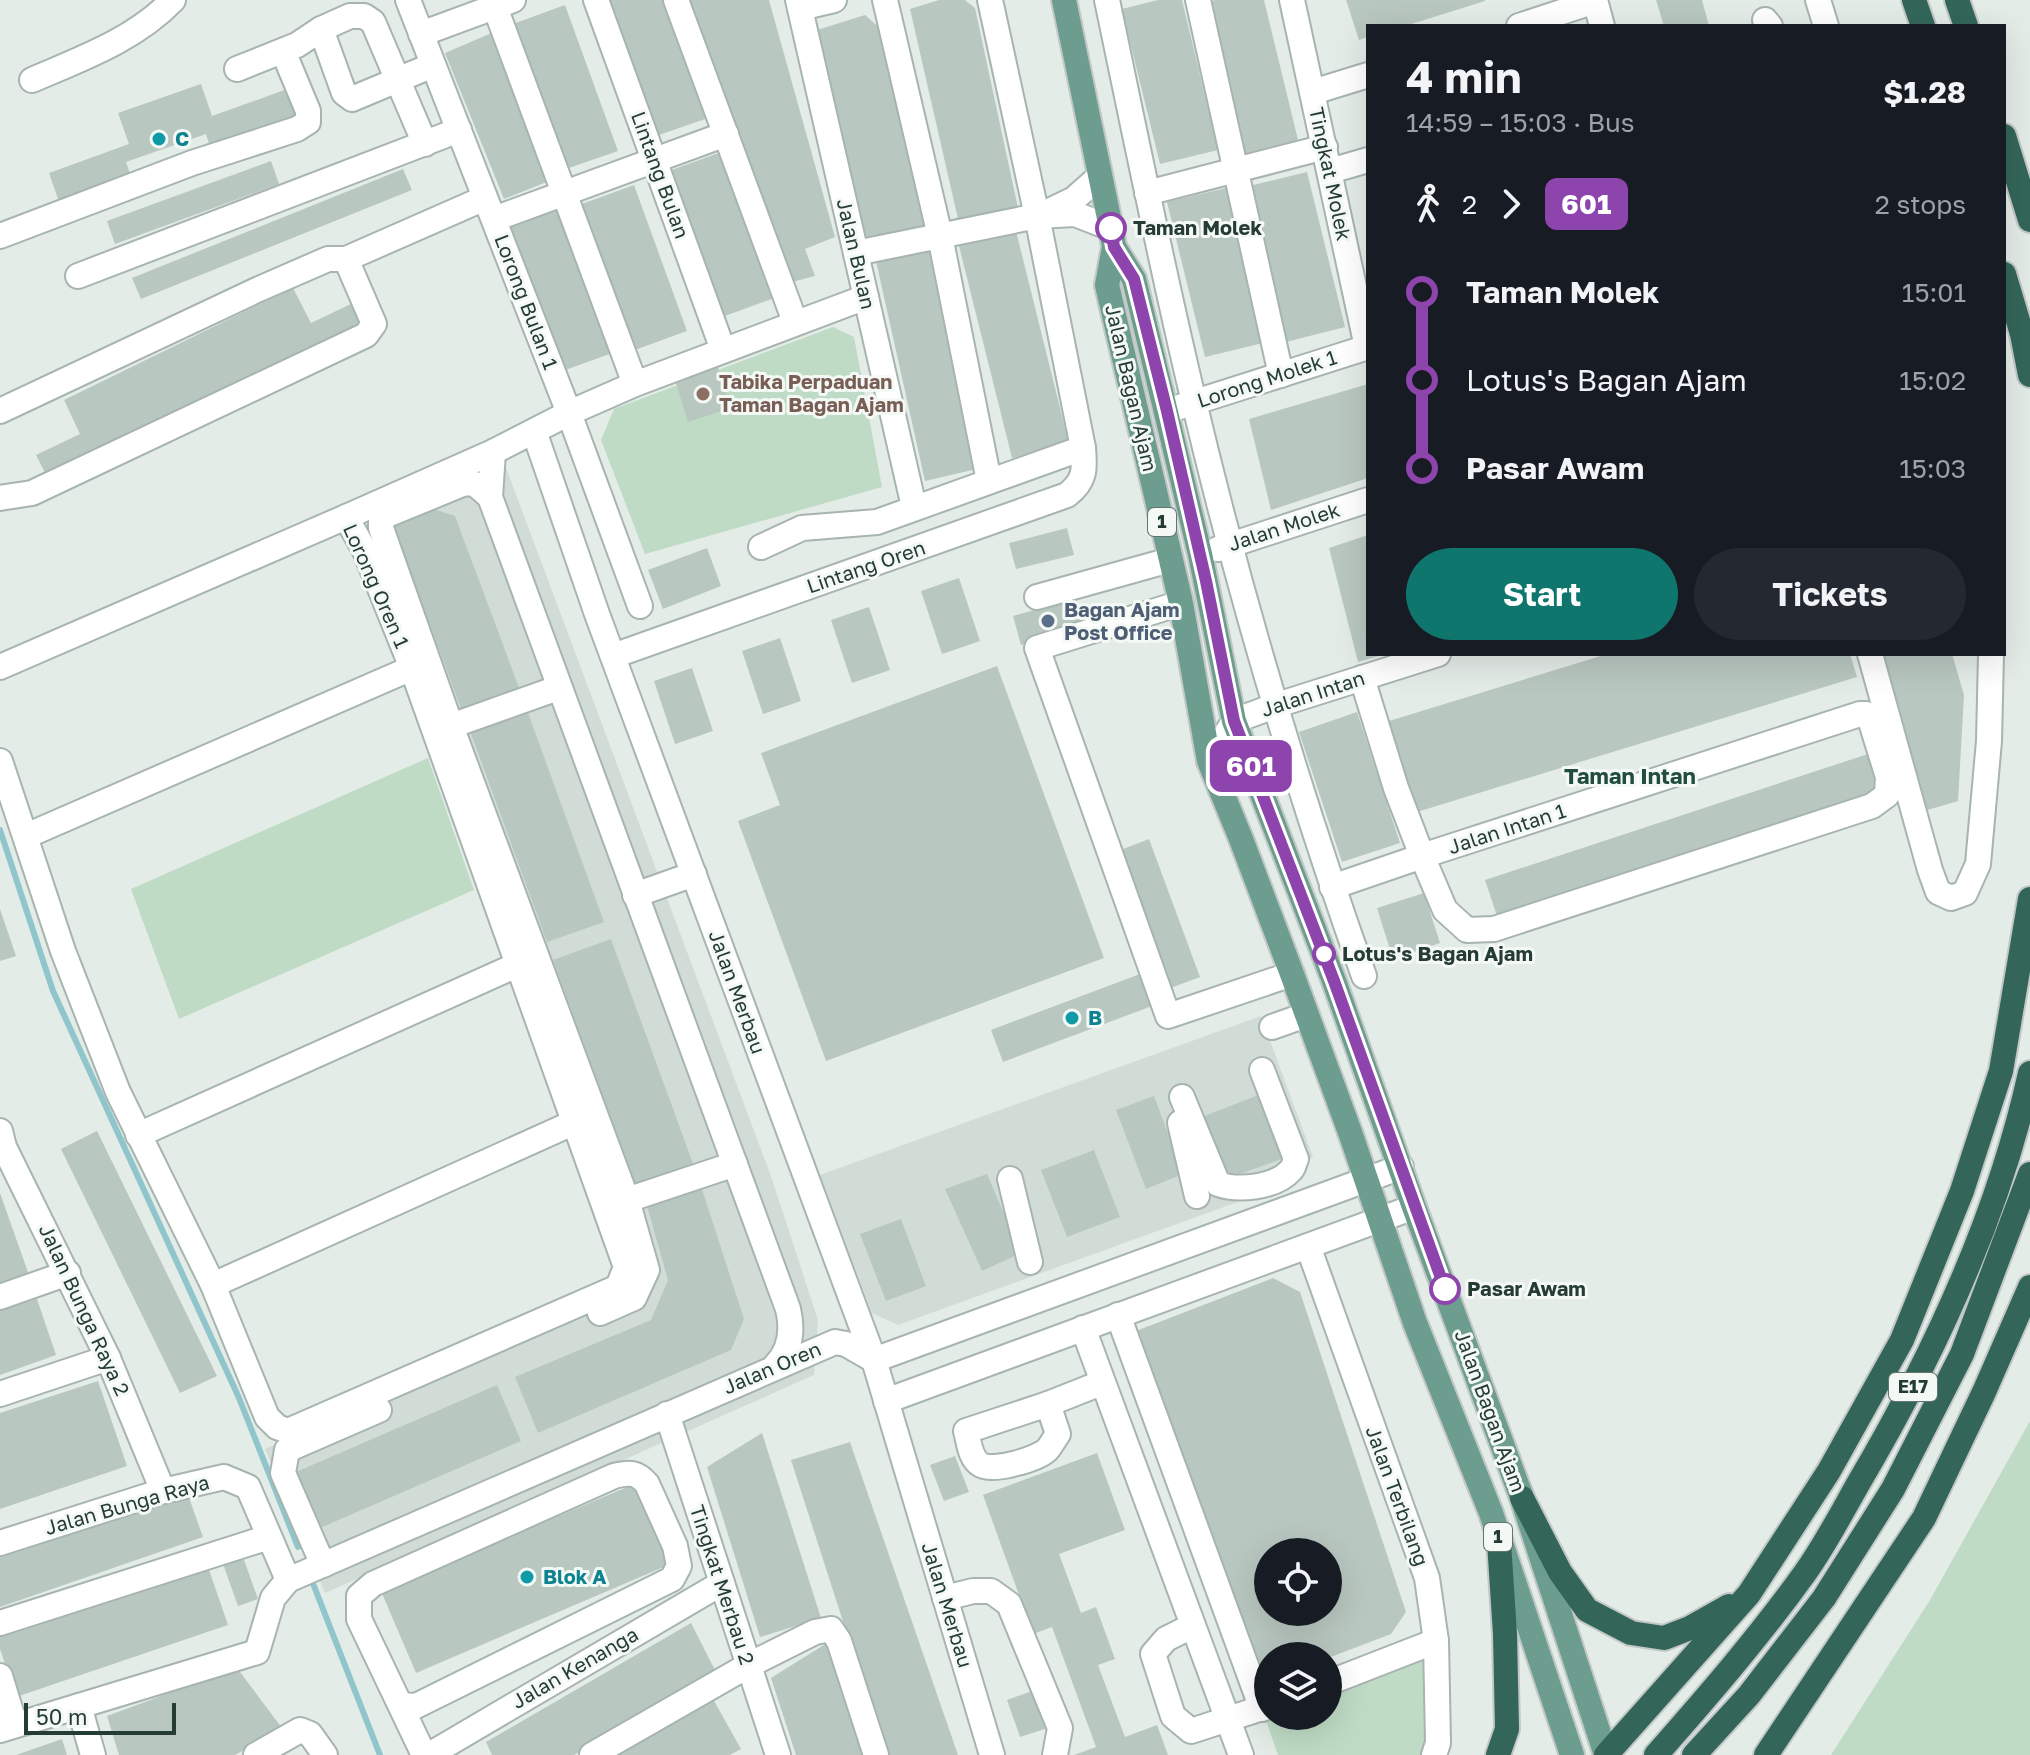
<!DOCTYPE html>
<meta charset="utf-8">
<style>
:root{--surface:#171b24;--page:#242831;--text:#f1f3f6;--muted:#9ea1a6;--accent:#0f766e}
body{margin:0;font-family:"Golos Text",sans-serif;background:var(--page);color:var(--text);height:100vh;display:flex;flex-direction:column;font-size:30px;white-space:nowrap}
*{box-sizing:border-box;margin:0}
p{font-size:26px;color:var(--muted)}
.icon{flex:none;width:44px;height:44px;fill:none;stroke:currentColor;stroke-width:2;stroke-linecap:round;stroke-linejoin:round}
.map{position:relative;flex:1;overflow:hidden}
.panel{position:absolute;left:1366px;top:24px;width:640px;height:632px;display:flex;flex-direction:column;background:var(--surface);border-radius:0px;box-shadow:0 8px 32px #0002}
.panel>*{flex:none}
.badge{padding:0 16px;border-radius:12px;font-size:28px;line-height:52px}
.buttons{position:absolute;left:1254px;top:1538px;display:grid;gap:16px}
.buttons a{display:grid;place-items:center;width:88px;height:88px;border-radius:50%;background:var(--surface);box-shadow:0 8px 32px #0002;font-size:40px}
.scale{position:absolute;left:24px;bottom:20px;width:152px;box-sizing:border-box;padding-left:8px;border:4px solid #253c35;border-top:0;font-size:22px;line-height:28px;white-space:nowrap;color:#253c35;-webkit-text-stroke:6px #f4f9f6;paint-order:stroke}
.map>.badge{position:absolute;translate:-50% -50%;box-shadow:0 0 0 4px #fff}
.legs{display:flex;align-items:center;gap:12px;height:88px;padding:0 40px;font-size:26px}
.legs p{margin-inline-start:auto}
.head{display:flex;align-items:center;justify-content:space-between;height:136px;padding:0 40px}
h1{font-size:44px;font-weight:700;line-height:60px}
.cta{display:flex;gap:16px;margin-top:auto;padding:16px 40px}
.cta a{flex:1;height:92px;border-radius:48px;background:var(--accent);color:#fff;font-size:32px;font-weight:700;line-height:92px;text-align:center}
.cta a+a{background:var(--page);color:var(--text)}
ul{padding:0 40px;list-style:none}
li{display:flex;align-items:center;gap:28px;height:88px;font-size:30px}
li i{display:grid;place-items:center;width:12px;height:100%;margin:0 10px;background:currentColor}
li i::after{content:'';width:20px;height:20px;margin:-10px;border:6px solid;border-radius:50%;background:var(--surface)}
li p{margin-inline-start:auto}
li:first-child i{background:linear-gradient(#0000 50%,currentColor 0)}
li:last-child i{background:linear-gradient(currentColor 50%,#0000 0)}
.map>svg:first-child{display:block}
.built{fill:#d2dcd7}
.green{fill:#bfdbc5}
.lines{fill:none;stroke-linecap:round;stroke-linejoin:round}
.stream{stroke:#91c5cc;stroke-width:6}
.building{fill:#b9c7c1;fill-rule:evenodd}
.minor-casing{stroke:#a7b4af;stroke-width:28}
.major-casing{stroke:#c2c8c6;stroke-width:28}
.highway-casing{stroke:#c2c8c6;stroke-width:28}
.minor{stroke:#fff;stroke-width:24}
.major{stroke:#6d9d8f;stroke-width:24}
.highway{stroke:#336659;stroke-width:24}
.line-1-casing{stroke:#fff;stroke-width:18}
.line-1{stroke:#8e44ad;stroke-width:12}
.culture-dot{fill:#0f9aa8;stroke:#f4f9f6;stroke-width:3}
.stop-1-dot{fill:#fff;stroke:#8e44ad;stroke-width:4}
.education-dot{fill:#8d6e63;stroke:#f4f9f6;stroke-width:3}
.service-dot{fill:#5c6f8a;stroke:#f4f9f6;stroke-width:3}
.labels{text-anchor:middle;stroke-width:6;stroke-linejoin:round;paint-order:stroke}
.shield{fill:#f4f9f6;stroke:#63756f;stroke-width:2}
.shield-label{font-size:18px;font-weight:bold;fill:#253c35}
.culture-label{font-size:20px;font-weight:bold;fill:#0d838f;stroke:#f4f9f6;text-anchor:start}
.street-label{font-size:20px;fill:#253c35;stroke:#f4f9f6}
.stop-label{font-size:20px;font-weight:bold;fill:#253c35;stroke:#f4f9f6;text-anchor:start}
.education-label{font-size:20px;font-weight:bold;fill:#785e54;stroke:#f4f9f6;text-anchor:start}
.service-label{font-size:20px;font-weight:bold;fill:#4e5e75;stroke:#f4f9f6;text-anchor:start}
.neighbourhood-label{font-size:22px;font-weight:bold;fill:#234c40;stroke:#f4f9f6}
</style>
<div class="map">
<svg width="2030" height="1755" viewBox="0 0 2030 1755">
<rect width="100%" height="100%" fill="#e4ece8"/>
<g class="built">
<path d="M502 457 772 1179 818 1320 814 1375 325 1593 265 1449 624 1290 634 1260 365 512Z"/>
<path d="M1261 1016 1313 1157 1276 1188 898 1325 872 1313 820 1175Z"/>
</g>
<g class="green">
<path d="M833 327 854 337 882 487 645 554 601 440 614 409Z"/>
<path d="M428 758 474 890 179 1019 131 889Z"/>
<path d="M2030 1421V1755H1831L1930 1600Z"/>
<path d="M1436 1641 1434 1755H1278L1262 1709 1268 1716H1328V1683Z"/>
</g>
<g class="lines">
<g class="stream">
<path d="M0 830 53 991 239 1398 298 1547"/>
<path d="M314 1586 380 1755"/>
</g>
</g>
<g class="building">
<path d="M607 0H669L711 117 656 136Z"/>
<path d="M683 0H769L835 237 805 249 815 276 792 282Z"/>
<path d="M939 0H965L975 8 1018 208 958 219 910 9Z"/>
<path d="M1158 0H1182L1218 150 1160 164 1122 9Z"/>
<path d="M1215 0H1264L1299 144 1241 158 1203 3Z"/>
<path d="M1346 0H1485V1L1405 26H1368V37L1359 40Z"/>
<path d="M1656 0H1702L1709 26H1664Z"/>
<path d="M565 5 618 151 563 170 510 25Z"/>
<path d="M865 15 882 30 925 229 865 240 817 30Z"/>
<path d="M494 32 554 179 504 199 445 53Z"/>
<path d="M201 84 212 116 290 88 302 121 212 153 206 134 126 162 131 177 59 202 49 173 129 144 118 113Z"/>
<path d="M724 151 777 297 722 317 669 171Z"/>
<path d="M271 161 279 184 115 244 107 221Z"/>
<path d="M403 169 412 190 141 299 132 278Z"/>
<path d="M1307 172 1345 327 1286 342 1249 186Z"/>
<path d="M634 185 687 331 632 351 579 205Z"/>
<path d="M1226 188 1263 343 1205 357 1167 202Z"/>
<path d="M563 206 615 352 560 372 508 226Z"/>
<path d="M1016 231 1069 444 1012 458 959 246Z"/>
<path d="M932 248 981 468 925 481 876 261Z"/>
<path d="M293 288 311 323 353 303 364 324 48 479 36 455 80 434 64 400Z"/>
<path d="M718 367 731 408 688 422 675 380Z"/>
<path d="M1368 384V478L1271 510 1249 419Z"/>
<path d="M430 508 455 516 521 693 463 714 392 522Z"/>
<path d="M1067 528 1074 555 1016 569 1009 543Z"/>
<path d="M1368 535V654L1382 655 1358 662 1329 548Z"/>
<path d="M707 548 721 586 663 609 648 570Z"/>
<path d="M959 578 980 641 942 654 921 591Z"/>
<path d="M1076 598 1084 627 1021 645 1013 616Z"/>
<path d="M869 607 890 670 852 683 831 620Z"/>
<path d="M780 638 801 701 763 714 742 651Z"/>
<path d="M1607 654H1850L1857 677 1417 812 1389 721Z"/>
<path d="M1877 654H1952L1964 695 1958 801 1924 811Z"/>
<path d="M997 666 1104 958 826 1061 738 821 780 805 761 753Z"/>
<path d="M692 668 713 731 675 744 654 681Z"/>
<path d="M527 710 604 922 547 942 470 731Z"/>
<path d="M1357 712 1400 843 1342 862 1299 732Z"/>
<path d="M1871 753 1883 789 1497 916 1485 880Z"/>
<path d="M1149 839 1200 977 1168 989 1118 851Z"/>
<path d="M1424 893 1440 943 1393 959 1377 908Z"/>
<path d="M0 909 16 956 0 961Z"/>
<path d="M611 939 695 1169 638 1191 553 960Z"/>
<path d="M1140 974 1152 1006 1003 1062 991 1030Z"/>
<path d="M1269 1091 1293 1155 1223 1180 1199 1118Z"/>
<path d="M1154 1096 1183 1174 1146 1189 1116 1110Z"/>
<path d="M97 1131 217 1376 180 1393 61 1149Z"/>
<path d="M1094 1150 1120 1217 1067 1237 1041 1170Z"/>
<path d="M987 1174 1021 1253 982 1271 945 1189Z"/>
<path d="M701 1186 744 1319 731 1350 538 1433 515 1377 651 1320 668 1280 647 1206Z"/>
<path d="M0 1193 29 1275 0 1285Z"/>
<path d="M901 1219 926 1286 886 1301 860 1234Z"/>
<path d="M1273 1278 1300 1292 1406 1612 1391 1634 1328 1658V1656H1268V1685L1136 1331ZM1268 1552H1328V1612H1268Z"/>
<path d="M37 1299 56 1355 0 1375V1311Z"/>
<path d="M98 1381 127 1466 0 1509V1413Z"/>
<path d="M497 1385 521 1441 320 1528 296 1472Z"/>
<path d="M762 1433 821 1618 760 1637 707 1467Z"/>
<path d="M850 1442 958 1755H886L791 1460Z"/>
<path d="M1097 1453 1125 1530 1059 1554 1081 1613 1096 1607 1115 1659 1098 1665 1125 1737 1157 1725 1168 1755H1074L1096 1747 1052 1627 1033 1634 983 1495Z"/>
<path d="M955 1456 969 1492 944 1501 930 1465Z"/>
<path d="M639 1482 673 1563 416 1673 381 1591Z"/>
<path d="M187 1492 203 1537 0 1607V1557Z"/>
<path d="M243 1557 258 1599 238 1606 223 1564Z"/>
<path d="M206 1561 228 1625 16 1697 0 1649V1632Z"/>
<path d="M691 1623 718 1676 574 1755H492L486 1742Z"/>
<path d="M827 1643 863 1755H796L771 1678Z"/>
<path d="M237 1668 282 1728 235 1755H119L107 1716Z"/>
<path d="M1035 1690 1048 1728 1020 1737 1007 1700Z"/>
<path d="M713 1699 741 1749 730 1755H613Z"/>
<path d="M62 1739 67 1755H16Z"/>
</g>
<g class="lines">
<g class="minor-casing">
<g id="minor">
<path d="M408 0 569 413 640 606"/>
<path d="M596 0 723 350"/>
<path d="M676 0 795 322"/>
<path d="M798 0 914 507"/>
<path d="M885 0 940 236 989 481"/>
<path d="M1107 0C1135 134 1162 269 1194 402 1240 596 1297 788 1364 976"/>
<path d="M1198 0 1281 375"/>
<path d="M1292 0 1367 347"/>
<path d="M1595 0 1602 26"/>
<path d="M1818 0 1826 26"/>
<path d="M495 7 635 384"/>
<path d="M800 8 834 0"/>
<path d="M1765 20 1770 26"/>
<path d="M1519 26 1595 1"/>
<path d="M321 29 344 93 352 99 433 65"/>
<path d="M421 34 513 0"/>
<path d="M237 69 297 45 321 29 350 16H364L373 22 425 144"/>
<path d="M32 80C83 58 134 40 173 0"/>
<path d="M1313 92 1368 75"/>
<path d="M1330 171 1368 160"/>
<path d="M1147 193 1325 147"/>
<path d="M1047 212 1074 199 1100 176"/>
<path d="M494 219 726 134"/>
<path d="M0 236 192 163 297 129 308 122V111L283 51"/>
<path d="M856 253 1037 216 1075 214 1111 228"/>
<path d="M78 276 459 130"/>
<path d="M0 411 259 289 328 259H346L485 198"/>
<path d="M1167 411 1368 347"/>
<path d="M534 431 597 614 874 1360 992 1755"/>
<path d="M493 452 490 497 788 1309C793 1330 791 1350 775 1366"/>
<path d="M490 497 475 484 465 483 387 515 381 521V528L451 726 627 1200 647 1270 634 1298 600 1313"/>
<path d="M0 498 32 493 366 335 374 324 346 259"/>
<path d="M346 517 493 452 569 413 635 384 866 297"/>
<path d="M761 547 802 528 877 522 1083 448"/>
<path d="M1218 549 1368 500"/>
<path d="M1037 597 1170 560"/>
<path d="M1181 603 1037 648 1168 1016 1292 974"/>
<path d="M1870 654 1930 870 1938 892 1951 898 1965 893 1978 864 1989 741 1991 654"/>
<path d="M613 656 1067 495C1085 481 1085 470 1083 448L1037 216 990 0"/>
<path d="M0 667 346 517 365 551 412 668 626 1267 618 1287 288 1431 277 1427 267 1417 213 1285 118 1092 63 951 0 761"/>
<path d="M451 726 558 688"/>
<path d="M1209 761 1234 721 1277 705 1438 654"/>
<path d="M26 836 412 668"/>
<path d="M1332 887 1411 860 1422 856 1860 714H1866L1870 719 1888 777 1887 795 1872 806 1494 929 1467 930 1445 910 1422 856 1396 788 1362 678"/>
<path d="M635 895 694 874"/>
<path d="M1272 1027 1306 1015"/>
<path d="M1182 1097 1218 1184C1238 1191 1275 1188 1291 1170 1294 1167 1294 1163 1296 1159L1262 1070"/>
<path d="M1180 1123 1197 1196"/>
<path d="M0 1131 4 1147 108 1358 163 1491"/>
<path d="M138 1135 519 964"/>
<path d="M1010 1179 1030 1262"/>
<path d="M627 1200 735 1164"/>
<path d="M1308 1246 1427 1578 1436 1641 1438 1743 1434 1755"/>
<path d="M213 1285 575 1122"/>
<path d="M0 1297 68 1273"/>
<path d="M1118 1315 1262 1709"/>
<path d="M1083 1328 1241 1755"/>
<path d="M0 1394 108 1358"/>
<path d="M886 1401 1414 1207"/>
<path d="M1048 1404 1058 1434C1054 1439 1051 1446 1047 1450 1037 1459 994 1472 981 1465 970 1459 969 1442 966 1431Z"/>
<path d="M1048 1404 1101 1383"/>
<path d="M667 1414 778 1755"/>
<path d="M0 1543 163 1491 224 1477 248 1487 288 1580"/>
<path d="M323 1565 283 1473 287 1450 379 1410"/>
<path d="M945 1598 973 1591H991L1009 1604 1060 1728 1055 1755"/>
<path d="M0 1623 269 1537"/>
<path d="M1192 1626 1166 1639 1153 1654 1173 1716 1191 1731 1268 1706"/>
<path d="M0 1676 15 1725"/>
<path d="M1328 1683 1436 1641"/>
<path d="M400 1705 416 1706 672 1579 679 1566 675 1546 647 1484C637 1472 629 1472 614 1476L373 1584 359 1596V1619L424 1755"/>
<path d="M79 1706 93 1755"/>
<path d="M0 1730 257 1652 273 1598 288 1580 835 1342 846 1344 874 1360 1401 1167"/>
<path d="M256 1755 300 1730 310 1734 325 1755"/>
<path d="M429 1755 722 1583"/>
<path d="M592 1755 749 1665 815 1632 831 1629 839 1641 876 1755"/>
</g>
</g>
<g class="major-casing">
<g id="major">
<path d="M1064 0 1111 228 1114 247 1107 285 1181 603 1209 761 1241 839 1292 974 1351 1135 1415 1323 1491 1513 1572 1755"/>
<path d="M1114 247 1134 279 1200 554 1234 721 1334 981 1414 1207 1522 1498 1606 1755"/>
</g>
</g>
<g class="highway-casing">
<g id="highway">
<path d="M1914 0 1923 26"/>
<path d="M1957 0 1966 26"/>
<path d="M2004 136 2030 220"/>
<path d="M2004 274 2022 334 2030 375"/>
<path d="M1522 1498 1560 1572 1587 1610 1631 1633 1664 1638 1690 1628 1729 1606"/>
<path d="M1498 1755 1507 1729 1505 1634 1499 1542"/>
<path d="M1606 1755 1749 1594 1829 1471 1902 1340 1962 1191 2001 1071 2030 899"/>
<path d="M1656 1755C1708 1696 1759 1637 1805 1573 1825 1545 1841 1514 1858 1484 1933 1357 1998 1218 2030 1073"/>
<path d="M1694 1755 1749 1695 1824 1598 1893 1489 1962 1354 2030 1174"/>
<path d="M1766 1755 1924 1518 1984 1392 2030 1287"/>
</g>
</g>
<use href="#minor" class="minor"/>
<use href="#major" class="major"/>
<use href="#highway" class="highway"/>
</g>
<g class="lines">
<g class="line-1-casing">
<path id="line-1" d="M1111 228 1114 247 1134 279 1167 411 1206 581 1234 721 1334 981 1445 1289"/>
</g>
<use href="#line-1" class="line-1"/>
</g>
<g class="culture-dot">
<circle cx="159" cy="139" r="8"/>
<circle cx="1072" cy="1018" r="8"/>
<circle cx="527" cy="1577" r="8"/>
</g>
<g class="stop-1-dot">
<circle cx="1111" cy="228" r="14"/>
<circle cx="1324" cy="954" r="10"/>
<circle cx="1445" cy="1289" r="14"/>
</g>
<circle class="education-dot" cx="703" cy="394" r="8"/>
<circle class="service-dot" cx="1048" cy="621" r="8"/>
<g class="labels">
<g class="shield">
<rect x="1148" y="508" width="28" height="28" rx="6"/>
<rect x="1889" y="1373" width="48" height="28" rx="6"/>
<rect x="1484" y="1523" width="28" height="28" rx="6"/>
</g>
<g class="shield-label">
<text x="1162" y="528">1</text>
<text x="1913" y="1393">E17</text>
<text x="1498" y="1543">1</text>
</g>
<g class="culture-label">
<text x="175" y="146">C</text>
<text x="1088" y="1025">B</text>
<text x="543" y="1584">Blok A</text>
</g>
<g class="street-label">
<text transform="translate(1330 174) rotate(78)" y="7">Tingkat Molek</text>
<text transform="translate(660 175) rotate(70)" y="7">Lintang Bulan</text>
<text transform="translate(856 254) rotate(77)" y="7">Jalan Bulan</text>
<text transform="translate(526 302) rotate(69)" y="7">Lorong Bulan 1</text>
<text transform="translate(1267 379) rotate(-18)" y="7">Lorong Molek 1</text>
<text transform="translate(1131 388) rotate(77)" y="7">Jalan Bagan Ajam</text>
<text transform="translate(1284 527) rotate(-18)" y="7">Jalan Molek</text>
<text transform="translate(866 567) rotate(-19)" y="7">Lintang Oren</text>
<text transform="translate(376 586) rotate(66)" y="7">Lorong Oren 1</text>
<text transform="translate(1313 694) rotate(-18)" y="7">Jalan Intan</text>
<text transform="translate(1507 829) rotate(-18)" y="7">Jalan Intan 1</text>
<text transform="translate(737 992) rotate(70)" y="7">Jalan Merbau</text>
<text transform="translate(84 1310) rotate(65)" y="7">Jalan Bunga Raya 2</text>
<text transform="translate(772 1368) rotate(-23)" y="7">Jalan Oren</text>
<text transform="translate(1490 1411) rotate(70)" y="7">Jalan Bagan Ajam</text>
<text transform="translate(1397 1496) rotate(70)" y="7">Jalan Terbilang</text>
<text transform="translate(127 1505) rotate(-16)" y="7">Jalan Bunga Raya</text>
<text transform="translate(722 1585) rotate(72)" y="7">Tingkat Merbau 2</text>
<text transform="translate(947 1605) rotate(73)" y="7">Jalan Merbau</text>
<text transform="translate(575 1668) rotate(-30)" y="7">Jalan Kenanga</text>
</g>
<g class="stop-label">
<text x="1133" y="235">Taman Molek</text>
<text x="1342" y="961">Lotus's Bagan Ajam</text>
<text x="1467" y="1296">Pasar Awam</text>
</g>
<g class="education-label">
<text x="719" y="389">Tabika Perpaduan<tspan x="719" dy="23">Taman Bagan Ajam</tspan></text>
</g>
<g class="service-label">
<text x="1064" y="617">Bagan Ajam<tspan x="1064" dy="23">Post Office</tspan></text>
</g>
<g class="neighbourhood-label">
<text x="1630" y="784">Taman Intan</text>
</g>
</g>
</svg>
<div class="buttons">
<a><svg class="icon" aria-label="locate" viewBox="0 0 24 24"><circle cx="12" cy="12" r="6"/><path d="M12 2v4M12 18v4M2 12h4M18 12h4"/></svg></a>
<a><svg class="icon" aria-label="layers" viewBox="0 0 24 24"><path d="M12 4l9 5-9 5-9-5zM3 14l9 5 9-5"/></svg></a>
</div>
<div class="scale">50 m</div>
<b class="badge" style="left:1251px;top:766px;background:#8e44ad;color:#fff">601</b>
<section class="panel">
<div class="head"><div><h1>4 min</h1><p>14:59 – 15:03 · Bus</p></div><b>$1.28</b></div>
<div class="legs"><svg class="icon" aria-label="walk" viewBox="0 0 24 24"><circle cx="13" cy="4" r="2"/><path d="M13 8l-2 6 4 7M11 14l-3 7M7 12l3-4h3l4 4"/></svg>2<svg class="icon" aria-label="forward" viewBox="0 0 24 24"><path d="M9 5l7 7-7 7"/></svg><b class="badge" style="background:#8e44ad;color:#fff">601</b><p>2 stops</p></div>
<ul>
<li><i style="color:#8e44ad"></i><b>Taman Molek</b><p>15:01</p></li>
<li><i style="color:#8e44ad"></i><span>Lotus's Bagan Ajam</span><p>15:02</p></li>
<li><i style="color:#8e44ad"></i><b>Pasar Awam</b><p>15:03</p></li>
</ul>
<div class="cta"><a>Start</a><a>Tickets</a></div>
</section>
</div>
